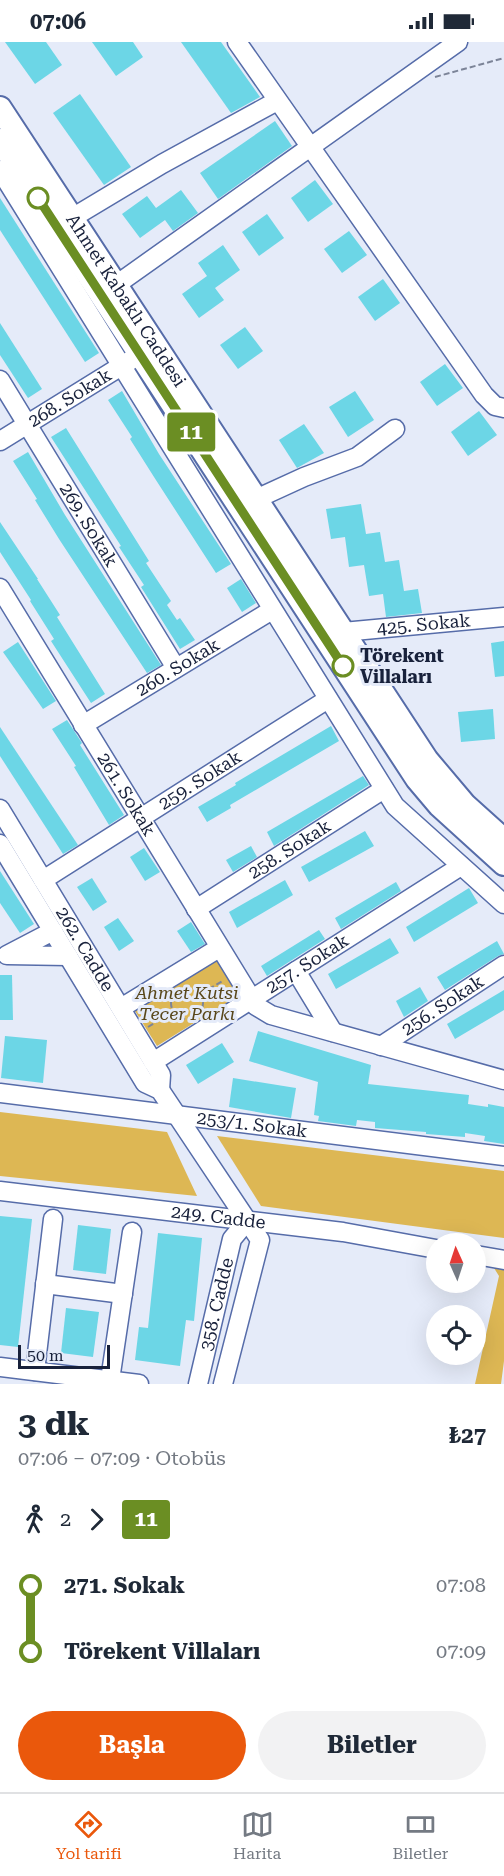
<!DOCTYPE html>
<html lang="tr">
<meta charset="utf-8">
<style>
:root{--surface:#fff;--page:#f2f2f3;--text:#1f2937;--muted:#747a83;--line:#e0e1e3;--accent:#ea580c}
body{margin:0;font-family:"Roboto Serif",serif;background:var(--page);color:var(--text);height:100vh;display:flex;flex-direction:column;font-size:22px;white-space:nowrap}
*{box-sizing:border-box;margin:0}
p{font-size:20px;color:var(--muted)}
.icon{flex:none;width:33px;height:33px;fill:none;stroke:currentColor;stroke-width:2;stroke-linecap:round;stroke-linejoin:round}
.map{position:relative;height:1342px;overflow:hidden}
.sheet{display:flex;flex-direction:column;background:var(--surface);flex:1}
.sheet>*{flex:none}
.badge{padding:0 12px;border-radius:4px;font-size:21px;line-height:39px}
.needle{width:39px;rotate:357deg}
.fabs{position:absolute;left:426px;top:1191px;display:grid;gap:12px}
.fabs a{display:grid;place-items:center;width:60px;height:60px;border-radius:50%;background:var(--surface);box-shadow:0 6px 24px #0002;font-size:30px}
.scale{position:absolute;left:18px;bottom:15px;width:92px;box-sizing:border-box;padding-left:6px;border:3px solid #18213b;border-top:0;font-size:16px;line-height:21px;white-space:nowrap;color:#18213b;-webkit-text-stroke:4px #e5ebf9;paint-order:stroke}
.map>.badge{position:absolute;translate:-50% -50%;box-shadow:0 0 0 3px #fff}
.legs{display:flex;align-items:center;gap:9px;height:66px;padding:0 18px;font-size:20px}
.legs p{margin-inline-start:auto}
.head{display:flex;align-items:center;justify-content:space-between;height:102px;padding:0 18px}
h1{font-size:33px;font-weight:700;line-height:45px}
.cta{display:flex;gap:12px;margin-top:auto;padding:12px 18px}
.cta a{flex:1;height:69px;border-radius:36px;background:var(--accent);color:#fff;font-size:24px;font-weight:700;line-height:69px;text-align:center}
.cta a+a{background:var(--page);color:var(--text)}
ul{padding:0 18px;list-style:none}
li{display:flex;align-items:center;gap:21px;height:66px;font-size:22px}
li i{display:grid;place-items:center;width:9px;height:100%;margin:0 8px;background:currentColor}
li i::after{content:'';width:15px;height:15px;margin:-8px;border:4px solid;border-radius:50%;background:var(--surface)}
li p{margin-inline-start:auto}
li:first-child i{background:linear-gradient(#0000 50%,currentColor 0)}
li:last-child i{background:linear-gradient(currentColor 50%,#0000 0)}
.status{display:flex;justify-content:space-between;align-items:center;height:42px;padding:0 30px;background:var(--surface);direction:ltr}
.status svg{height:16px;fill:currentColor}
.tabs{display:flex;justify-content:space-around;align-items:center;height:84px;border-top:2px solid var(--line);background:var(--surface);font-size:16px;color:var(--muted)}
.tabs a{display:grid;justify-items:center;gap:3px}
.tabs .active{color:var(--accent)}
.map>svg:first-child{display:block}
.green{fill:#ddb754}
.building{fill:#6cd6e6}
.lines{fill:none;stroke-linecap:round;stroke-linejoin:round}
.minor-casing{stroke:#566ca9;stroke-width:21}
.major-casing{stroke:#566ca9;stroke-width:26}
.path{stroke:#7c8498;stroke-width:2;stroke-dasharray:6 3;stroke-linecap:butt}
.minor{stroke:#fff;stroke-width:18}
.major{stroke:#fff;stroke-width:22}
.line-1-casing{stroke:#fff;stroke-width:14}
.line-1{stroke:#6b8e23;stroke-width:9}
.stop-1-dot{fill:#fff;stroke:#6b8e23;stroke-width:3}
.labels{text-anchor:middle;stroke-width:6;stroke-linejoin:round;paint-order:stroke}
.street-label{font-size:18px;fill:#18213b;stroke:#e5ebf9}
.stop-label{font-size:18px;font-weight:bold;fill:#18213b;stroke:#e5ebf9;text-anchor:start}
.park-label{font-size:18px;font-style:italic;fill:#59471a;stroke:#e5ebf9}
</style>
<div class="status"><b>07:06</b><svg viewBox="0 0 49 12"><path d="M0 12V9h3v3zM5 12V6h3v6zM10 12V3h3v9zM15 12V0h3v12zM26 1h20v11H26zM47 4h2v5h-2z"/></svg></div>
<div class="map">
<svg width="504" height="1342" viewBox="0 0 504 1342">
<rect width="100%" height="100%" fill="#e5ebf9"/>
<g class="green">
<path d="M216 918 239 953 157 1004 135 969Z"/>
<path d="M0 1070 167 1090 197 1154 0 1134Z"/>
<path d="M217 1094 504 1129V1196L261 1164Z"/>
<path d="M494 1226 504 1228V1319L501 1342H475L499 1234Z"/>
</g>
<g class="building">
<path d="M5 0H46L62 23 35 42Z"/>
<path d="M92 0H133L143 15 116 34Z"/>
<path d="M181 0H221L260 55 231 71Z"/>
<path d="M80 52 131 125 104 143 53 71Z"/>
<path d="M275 79 292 104 218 157 200 131Z"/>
<path d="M315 138 333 162 308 180 291 156Z"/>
<path d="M181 148 198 171 173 189 165 178 140 196 122 172 147 154 156 166Z"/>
<path d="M0 156 99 311 85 320 0 188Z"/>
<path d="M267 172 284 196 259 214 242 190Z"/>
<path d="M349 189 367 213 342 231 324 207Z"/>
<path d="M223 203 240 228 215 246 224 258 199 276 182 252 207 234 198 221Z"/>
<path d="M383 237 400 261 375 279 358 255Z"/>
<path d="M0 281 42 347 28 356 0 313Z"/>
<path d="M245 285 263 309 238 327 220 303Z"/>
<path d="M445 322 463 346 437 364 420 340Z"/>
<path d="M122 349 159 412 231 522 216 531 154 435 130 397 132 395 108 358Z"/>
<path d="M355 349 374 378 348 395 329 365Z"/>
<path d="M479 369 497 393 468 414 451 390Z"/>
<path d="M304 382 324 411 297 426 279 398Z"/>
<path d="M66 386 149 519 146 521 171 559 167 563 177 578 180 576 195 598 180 607 141 545 144 543 119 505 121 504 51 395Z"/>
<path d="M28 410 65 473 161 623 147 631 59 497 35 458 37 457 13 419Z"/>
<path d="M361 462 366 492 380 490 385 520 399 518 404 549 418 547 422 571 386 575 383 552 369 554 364 523 349 525 345 495 331 497 326 467Z"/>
<path d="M0 480 38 537H37L60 573 57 575 105 652 91 661 51 599 54 597 30 559 31 558 0 510Z"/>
<path d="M241 537 256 561 242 570 227 546Z"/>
<path d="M504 599V634L495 635 491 601Z"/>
<path d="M18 600 56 659 43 667 3 610Z"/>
<path d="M493 667 495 697 461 700 458 670Z"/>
<path d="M67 678 82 701 80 703 124 773 109 783 74 725 76 724 52 687Z"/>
<path d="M331 684 339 699 230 763 231 766 207 780 198 765 236 743 235 741Z"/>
<path d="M0 685 78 803 63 812 0 714Z"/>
<path d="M363 734 369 743 274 804 267 790Z"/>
<path d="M365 789 374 804 309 840 301 825Z"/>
<path d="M251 804 257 815 233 830 226 818Z"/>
<path d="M144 806 160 830 145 839 130 815Z"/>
<path d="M0 829 34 882 20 891 0 861Z"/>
<path d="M92 836 107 860 93 869 77 845Z"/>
<path d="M285 838 293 853 237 886 229 870Z"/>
<path d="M396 840 401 849 341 887 335 876Z"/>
<path d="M469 846 478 861 414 900 406 885Z"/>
<path d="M118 876 134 899 119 909 104 885Z"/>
<path d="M191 880 205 902 191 910 177 889Z"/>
<path d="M319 888 325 897 267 934 261 924Z"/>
<path d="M390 896 399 911 336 947 328 932Z"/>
<path d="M497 899 504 912 498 914 445 948 437 935Z"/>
<path d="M0 933H12L13 978H0Z"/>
<path d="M420 945 428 959 404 975 396 959Z"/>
<path d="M504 948V968L455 997 447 982Z"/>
<path d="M258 989 371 1023 368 1042 469 1053 468 1062 488 1065V1062L504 1065V1102L484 1099 485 1094 465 1091V1095L426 1092V1090L375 1086V1080L357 1078 356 1084 318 1079 319 1074 314 1073 318 1040 249 1019Z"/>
<path d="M5 994 47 998 43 1041 1 1036Z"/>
<path d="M222 1001 234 1020 198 1042 186 1023Z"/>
<path d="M233 1036 296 1046 291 1076 229 1065Z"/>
<path d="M0 1174 32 1177 18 1305 0 1303Z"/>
<path d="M78 1183 111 1187 106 1232 73 1228Z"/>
<path d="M158 1191 202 1196 194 1279 186 1278 180 1324 135 1318 139 1285 148 1286Z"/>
<path d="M66 1266 99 1270 93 1315 61 1311Z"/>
</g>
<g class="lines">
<g class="minor-casing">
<g id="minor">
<path d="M237 0 484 353 495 364 504 366"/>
<path d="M0 128 395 764 504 862"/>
<path d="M72 176 162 122 277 59"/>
<path d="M116 243 458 0"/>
<path id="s1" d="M0 338 176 626"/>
<path id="s2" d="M0 399 131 318"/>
<path d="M256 457 304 435 357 415 395 387"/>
<path id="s3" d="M0 546 256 964 271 973 504 1038"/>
<path id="s4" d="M343 590 504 575"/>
<path id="s5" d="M83 683 272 568"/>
<path id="s6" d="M0 767 161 1033 160 1048"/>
<path d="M0 802 145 1041 160 1048 260 1198 223 1342"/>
<path id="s7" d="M43 838 328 657"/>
<path id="s8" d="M196 867 384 747"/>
<path d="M53 889 7 913 68 914"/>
<path d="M296 929 333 990"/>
<path d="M121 966 219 906"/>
<path id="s9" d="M381 1004 504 923"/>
<path id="s10" d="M153 1020 461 824"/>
<path id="s11" d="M0 1051 504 1114"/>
<path id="s12" d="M0 1149 343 1190 436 1207"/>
<path d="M476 1213 504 1218"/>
<path d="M45 1242 123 1252"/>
<path d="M0 1325 139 1342"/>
<path d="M35 1329 53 1177"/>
<path d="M110 1338 132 1190"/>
<path id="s13" d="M198 1342 232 1197 247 1179"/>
</g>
</g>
<g class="major-casing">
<g id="major">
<path id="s14" d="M0 66 427 718 465 763 504 798"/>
<path d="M0 98 417 737 439 763 504 822"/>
</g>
</g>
<g class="path">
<path d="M435 35 504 16"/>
<circle cx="187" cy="961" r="16"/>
<path d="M201 952 224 938"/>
<path d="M148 985 174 969"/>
</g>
<use href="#minor" class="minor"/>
<use href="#major" class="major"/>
</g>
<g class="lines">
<g class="line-1-casing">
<path id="line-1" d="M38 156 343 624"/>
</g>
<use href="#line-1" class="line-1"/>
</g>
<g class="stop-1-dot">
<circle cx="38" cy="156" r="10"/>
<circle cx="343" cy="624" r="10"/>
</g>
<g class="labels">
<g class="street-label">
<text dy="6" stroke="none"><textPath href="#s14" startOffset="230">Ahmet Kabaklı Caddesi</textPath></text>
<text dy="6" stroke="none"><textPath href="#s2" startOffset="82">268. Sokak</textPath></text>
<text dy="6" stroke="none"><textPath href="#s1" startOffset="170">269. Sokak</textPath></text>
<text dy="6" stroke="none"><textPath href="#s4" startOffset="81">425. Sokak</textPath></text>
<text dy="6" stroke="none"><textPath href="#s5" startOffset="111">260. Sokak</textPath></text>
<text dy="6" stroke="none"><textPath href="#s7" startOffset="186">259. Sokak</textPath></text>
<text dy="6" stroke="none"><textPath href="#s3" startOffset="242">261. Sokak</textPath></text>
<text dy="6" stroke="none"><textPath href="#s8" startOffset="111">258. Sokak</textPath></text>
<text dy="6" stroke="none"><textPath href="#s6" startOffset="164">262. Cadde</textPath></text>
<text dy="6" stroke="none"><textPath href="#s10" startOffset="183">257. Sokak</textPath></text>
<text dy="6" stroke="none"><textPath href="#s9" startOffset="74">256. Sokak</textPath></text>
<text dy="6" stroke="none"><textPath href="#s11" startOffset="254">253/1. Sokak</textPath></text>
<text dy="6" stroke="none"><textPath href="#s12" startOffset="220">249. Cadde</textPath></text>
<text dy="6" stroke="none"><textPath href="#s13" startOffset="82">358. Cadde</textPath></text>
</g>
<g class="stop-label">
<text x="360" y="620">Törekent<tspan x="360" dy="21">Villaları</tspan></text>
</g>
<g class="park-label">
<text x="187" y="957">Ahmet Kutsi<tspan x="187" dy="21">Tecer Parkı</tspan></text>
</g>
</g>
</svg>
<div class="fabs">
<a><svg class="needle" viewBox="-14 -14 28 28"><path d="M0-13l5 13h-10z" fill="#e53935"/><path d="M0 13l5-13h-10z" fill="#747a83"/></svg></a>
<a><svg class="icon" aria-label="locate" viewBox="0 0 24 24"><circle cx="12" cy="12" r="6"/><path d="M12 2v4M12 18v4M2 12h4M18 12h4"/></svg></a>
</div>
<div class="scale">50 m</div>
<b class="badge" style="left:191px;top:390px;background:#6b8e23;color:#fff">11</b>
</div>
<section class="sheet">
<div class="head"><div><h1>3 dk</h1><p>07:06 – 07:09 · Otobüs</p></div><b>₺27</b></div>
<div class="legs"><svg class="icon" aria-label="walk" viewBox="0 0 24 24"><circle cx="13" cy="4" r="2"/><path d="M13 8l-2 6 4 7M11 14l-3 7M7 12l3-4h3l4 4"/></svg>2<svg class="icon" aria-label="forward" viewBox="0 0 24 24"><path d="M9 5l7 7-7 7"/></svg><b class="badge" style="background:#6b8e23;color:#fff">11</b></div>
<ul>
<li><i style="color:#6b8e23"></i><b>271. Sokak</b><p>07:08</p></li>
<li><i style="color:#6b8e23"></i><b>Törekent Villaları</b><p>07:09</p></li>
</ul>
<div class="cta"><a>Başla</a><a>Biletler</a></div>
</section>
<nav class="tabs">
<a class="active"><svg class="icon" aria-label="directions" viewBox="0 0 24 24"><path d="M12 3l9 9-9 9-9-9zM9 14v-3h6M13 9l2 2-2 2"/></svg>Yol tarifi</a>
<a><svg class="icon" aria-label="map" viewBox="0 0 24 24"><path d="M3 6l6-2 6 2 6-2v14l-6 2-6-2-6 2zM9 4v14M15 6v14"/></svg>Harita</a>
<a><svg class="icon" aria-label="tickets" viewBox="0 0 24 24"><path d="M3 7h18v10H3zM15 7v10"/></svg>Biletler</a>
</nav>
